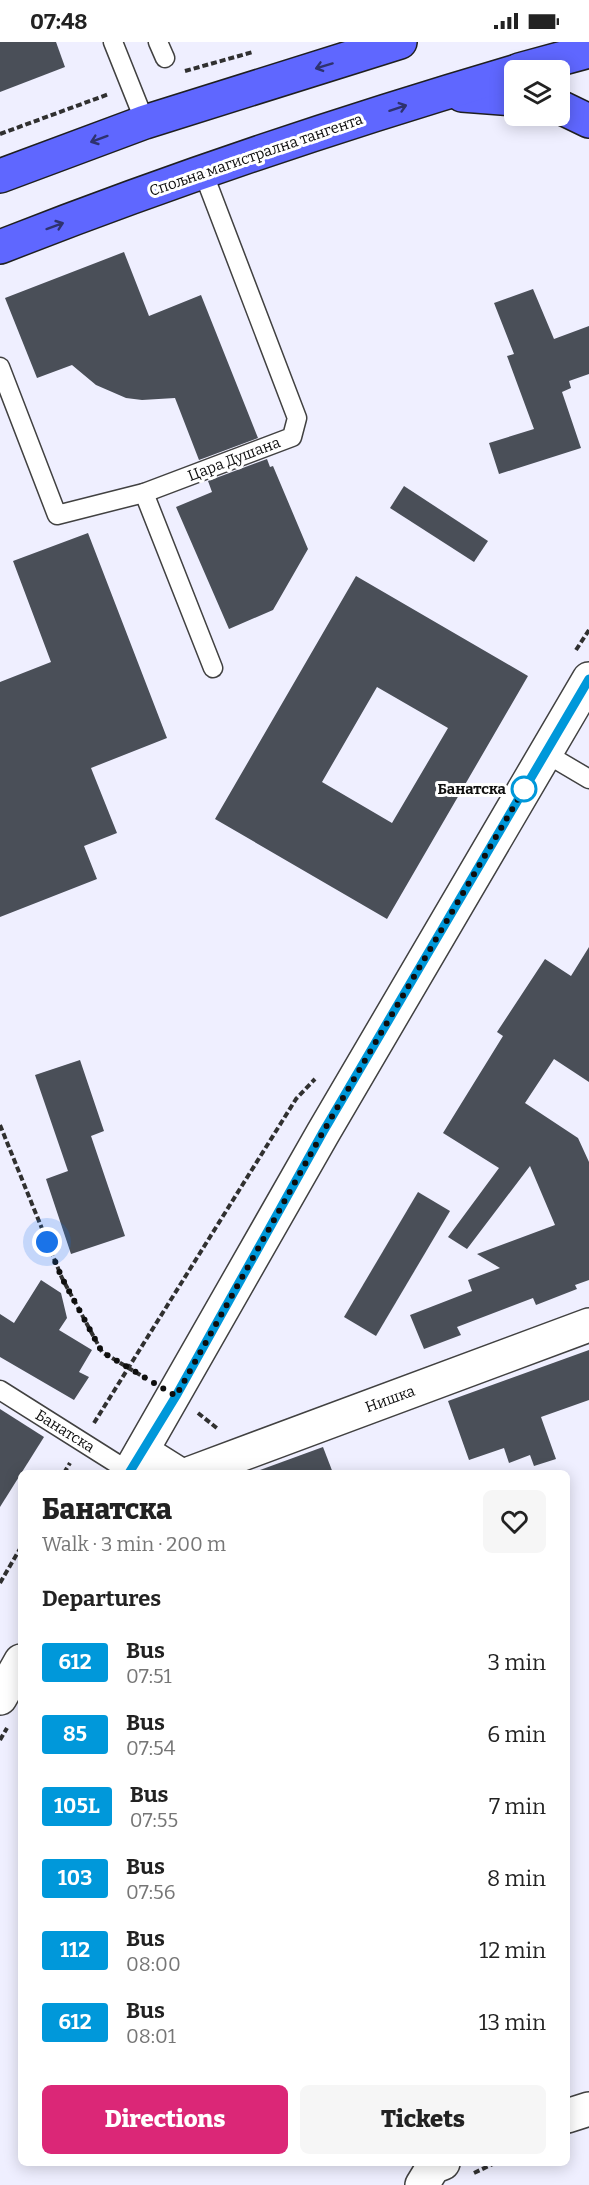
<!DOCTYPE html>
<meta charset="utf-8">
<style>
:root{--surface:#fff;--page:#f6f6f6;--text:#222;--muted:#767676;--accent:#db2777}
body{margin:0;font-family:Bitter,serif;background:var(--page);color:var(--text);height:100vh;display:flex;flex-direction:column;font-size:22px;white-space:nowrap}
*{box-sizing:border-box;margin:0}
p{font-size:20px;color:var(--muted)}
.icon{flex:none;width:33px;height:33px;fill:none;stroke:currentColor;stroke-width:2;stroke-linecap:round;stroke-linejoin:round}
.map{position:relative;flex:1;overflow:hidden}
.sheet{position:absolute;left:18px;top:1428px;width:552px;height:696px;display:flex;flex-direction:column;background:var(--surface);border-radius:9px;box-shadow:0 3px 15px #0003}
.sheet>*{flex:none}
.badge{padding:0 12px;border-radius:4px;font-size:21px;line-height:39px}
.tools{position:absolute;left:504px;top:18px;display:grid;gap:12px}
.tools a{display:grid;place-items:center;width:66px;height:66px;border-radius:9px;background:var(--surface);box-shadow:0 3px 15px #0003;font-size:30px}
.you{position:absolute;width:30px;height:30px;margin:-15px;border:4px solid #fff;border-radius:50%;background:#1a73e8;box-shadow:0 0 0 9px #1a73e833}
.map>.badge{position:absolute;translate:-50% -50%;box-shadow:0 0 0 3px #fff}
h2{padding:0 24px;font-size:22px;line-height:54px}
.round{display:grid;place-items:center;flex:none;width:63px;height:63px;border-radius:9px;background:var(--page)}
.summary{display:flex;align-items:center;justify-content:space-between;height:102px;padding:0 24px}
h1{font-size:28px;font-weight:800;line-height:45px}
.cta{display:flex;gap:12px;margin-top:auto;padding:12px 24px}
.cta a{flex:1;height:69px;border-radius:9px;background:var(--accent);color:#fff;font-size:24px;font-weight:800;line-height:69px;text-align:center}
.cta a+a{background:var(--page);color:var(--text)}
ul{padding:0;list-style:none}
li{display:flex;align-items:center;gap:18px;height:72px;padding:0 24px}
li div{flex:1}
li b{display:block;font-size:22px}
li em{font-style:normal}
li .badge{min-width:66px;font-weight:700;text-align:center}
.status{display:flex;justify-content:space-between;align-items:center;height:42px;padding:0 30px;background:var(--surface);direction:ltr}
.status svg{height:16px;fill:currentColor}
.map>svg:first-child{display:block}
.building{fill:#4a4f58;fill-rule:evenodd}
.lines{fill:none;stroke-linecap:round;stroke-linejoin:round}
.service-casing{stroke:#414141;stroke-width:21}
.minor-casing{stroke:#414141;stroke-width:36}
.primary-casing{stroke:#1f1f1f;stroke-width:36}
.path{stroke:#303030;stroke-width:4;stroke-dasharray:6 3;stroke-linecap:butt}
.service{stroke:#fff;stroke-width:18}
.minor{stroke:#fff;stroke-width:33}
.primary{stroke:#5f67ff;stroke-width:33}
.oneway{stroke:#2e326e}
.line-casing{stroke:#fff;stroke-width:14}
.line{stroke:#0098da;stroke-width:9}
.walk{stroke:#0e0e0e;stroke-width:6;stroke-dasharray:0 10.8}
.stop-dot{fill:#fff;stroke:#0098da;stroke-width:3}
.labels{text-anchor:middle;stroke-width:6;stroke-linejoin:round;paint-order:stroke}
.street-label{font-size:15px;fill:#0e0e0e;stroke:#fff}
.stop-label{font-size:15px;font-weight:bold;fill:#0e0e0e;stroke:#fff;text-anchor:end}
</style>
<div class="status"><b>07:48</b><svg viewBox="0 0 49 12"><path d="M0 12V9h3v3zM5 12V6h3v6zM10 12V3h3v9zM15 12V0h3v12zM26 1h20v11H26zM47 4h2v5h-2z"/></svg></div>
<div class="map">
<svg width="589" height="2143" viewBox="0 0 589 2143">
<rect width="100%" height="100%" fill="#efefff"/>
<g class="building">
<path d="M0 0H56L65 25 0 50Z"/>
<path d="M124 210 149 274 201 253 258 396 199 418 175 356 142 358 126 356 96 343 72 323 37 336 5 256Z"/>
<path d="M533 247 554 297 589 284V332L569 339 571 346 562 350 581 406 499 432 489 401 534 387 507 314 514 312 494 261Z"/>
<path d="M267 417 270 425 273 424 308 507 273 568 229 587 176 465 212 450 208 439Z"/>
<path d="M404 444 488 499 474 520 390 466Z"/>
<path d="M88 491 167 696 91 726 117 791 84 804 97 837 0 875V640L51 620 13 519Z"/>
<path d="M356 534 528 634 387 877 215 777ZM377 645 448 686 392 781 322 740Z"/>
<path d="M589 905V1040L554 1017 525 1061 578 1096 589 1120V1238L575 1243 577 1247 536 1263 533 1256 457 1285 461 1293 424 1307 410 1273 472 1249 468 1238 500 1226 477 1212 555 1183 530 1124 467 1207 448 1195 499 1126 443 1091 503 994 497 990 545 917 571 934Z"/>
<path d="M80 1018 104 1089 91 1094 125 1194 71 1212 46 1137 68 1129 35 1033Z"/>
<path d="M418 1150 450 1169 376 1294 344 1275Z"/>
<path d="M41 1238 61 1251 67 1276 59 1288 92 1308 79 1330 89 1335 74 1358 0 1315V1272L14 1281Z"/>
<path d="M589 1308V1358L541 1375 556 1417 534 1424 530 1413 509 1421 504 1406 469 1418 448 1359Z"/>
<path d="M0 1367 44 1395 0 1465Z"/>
<path d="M323 1405 333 1431H261L260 1428Z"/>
</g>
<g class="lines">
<g class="service-casing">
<g id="service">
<path d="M113 0 145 80"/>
<path d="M158 0 165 16"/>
<path d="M0 325 57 473 144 451 292 395 297 376 203 130"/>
<path d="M144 451 213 626"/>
<path d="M545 711 589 737"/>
<path d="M0 1348 130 1430"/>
</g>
</g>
<g class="minor-casing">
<g id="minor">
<path d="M142 1409 177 1431"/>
<path d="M129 1431 323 1091 589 637"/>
<path d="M191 1431 589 1283"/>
<path d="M0 1656 21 1619"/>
<path d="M567 2074 589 2067"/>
<path d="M422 2143 433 2125 443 2121"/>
</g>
</g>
<g class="primary-casing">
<g id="primary">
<path d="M519 28 589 9"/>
<path d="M462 53 514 57"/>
<path d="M560 65 589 79"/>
<path d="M0 134 145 80 400 0"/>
<path d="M0 205C168 139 341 81 514 30"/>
</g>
</g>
<g class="path">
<path d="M185 29 253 10"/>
<path d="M0 92 109 52"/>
<path d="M576 608 589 588"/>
<path d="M0 1083 62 1236 102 1310 147 1337"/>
<path d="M198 1371 218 1387"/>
<path d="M94 1381 296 1057 315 1037"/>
<path d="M64 1431 70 1421"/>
<path d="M0 1541 21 1505"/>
<path d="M0 1698 7 1686"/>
<path d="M474 2131 495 2121"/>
</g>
<use href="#service" class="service"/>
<use href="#minor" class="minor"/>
<use href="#primary" class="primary"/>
</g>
<defs><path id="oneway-shaft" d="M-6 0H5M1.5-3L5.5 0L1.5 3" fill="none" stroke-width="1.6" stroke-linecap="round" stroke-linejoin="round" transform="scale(1.5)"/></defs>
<g class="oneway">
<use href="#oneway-shaft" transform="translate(324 24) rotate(163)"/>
<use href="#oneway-shaft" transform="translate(398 66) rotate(-18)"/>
<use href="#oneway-shaft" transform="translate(99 97) rotate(160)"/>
<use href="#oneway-shaft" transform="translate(55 184) rotate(-20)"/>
</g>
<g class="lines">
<g class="line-casing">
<path id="line" d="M129 1431 176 1354 323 1090 589 637"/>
</g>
<use href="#line" class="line"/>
<path class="walk" d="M47 1200 62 1236 102 1310 176 1354 323 1090 524 747"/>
</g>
<circle class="stop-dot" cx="524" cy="747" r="12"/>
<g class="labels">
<g class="street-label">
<text transform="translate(256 113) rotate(-19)" y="5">Спољна магистрална тангента</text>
<text transform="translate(234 417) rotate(-21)" y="5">Цара Душана</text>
<text transform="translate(390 1357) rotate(-20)" y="5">Нишка</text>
<text transform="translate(65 1389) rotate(32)" y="5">Банатска</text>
</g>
<g class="stop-label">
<text x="506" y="752">Банатска</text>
</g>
</g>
</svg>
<div class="tools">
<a><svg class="icon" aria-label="layers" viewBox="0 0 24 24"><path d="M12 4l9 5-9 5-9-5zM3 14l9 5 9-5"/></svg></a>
</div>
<div class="you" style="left:47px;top:1200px"></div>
<section class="sheet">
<div class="summary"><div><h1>Банатска</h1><p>Walk · 3 min · 200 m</p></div><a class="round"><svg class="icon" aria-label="heart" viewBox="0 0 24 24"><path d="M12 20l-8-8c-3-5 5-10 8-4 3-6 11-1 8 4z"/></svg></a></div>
<h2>Departures</h2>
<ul>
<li><span class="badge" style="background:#0098da;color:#fff">612</span><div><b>Bus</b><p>07:51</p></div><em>3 min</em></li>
<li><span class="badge" style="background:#0098da;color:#fff">85</span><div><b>Bus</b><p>07:54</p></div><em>6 min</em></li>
<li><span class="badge" style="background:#0098da;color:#fff">105L</span><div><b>Bus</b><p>07:55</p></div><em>7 min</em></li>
<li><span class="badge" style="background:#0098da;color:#fff">103</span><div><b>Bus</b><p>07:56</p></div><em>8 min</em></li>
<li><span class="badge" style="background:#0098da;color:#fff">112</span><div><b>Bus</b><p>08:00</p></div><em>12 min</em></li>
<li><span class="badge" style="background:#0098da;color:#fff">612</span><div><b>Bus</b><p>08:01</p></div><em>13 min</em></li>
</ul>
<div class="cta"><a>Directions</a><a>Tickets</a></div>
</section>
</div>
